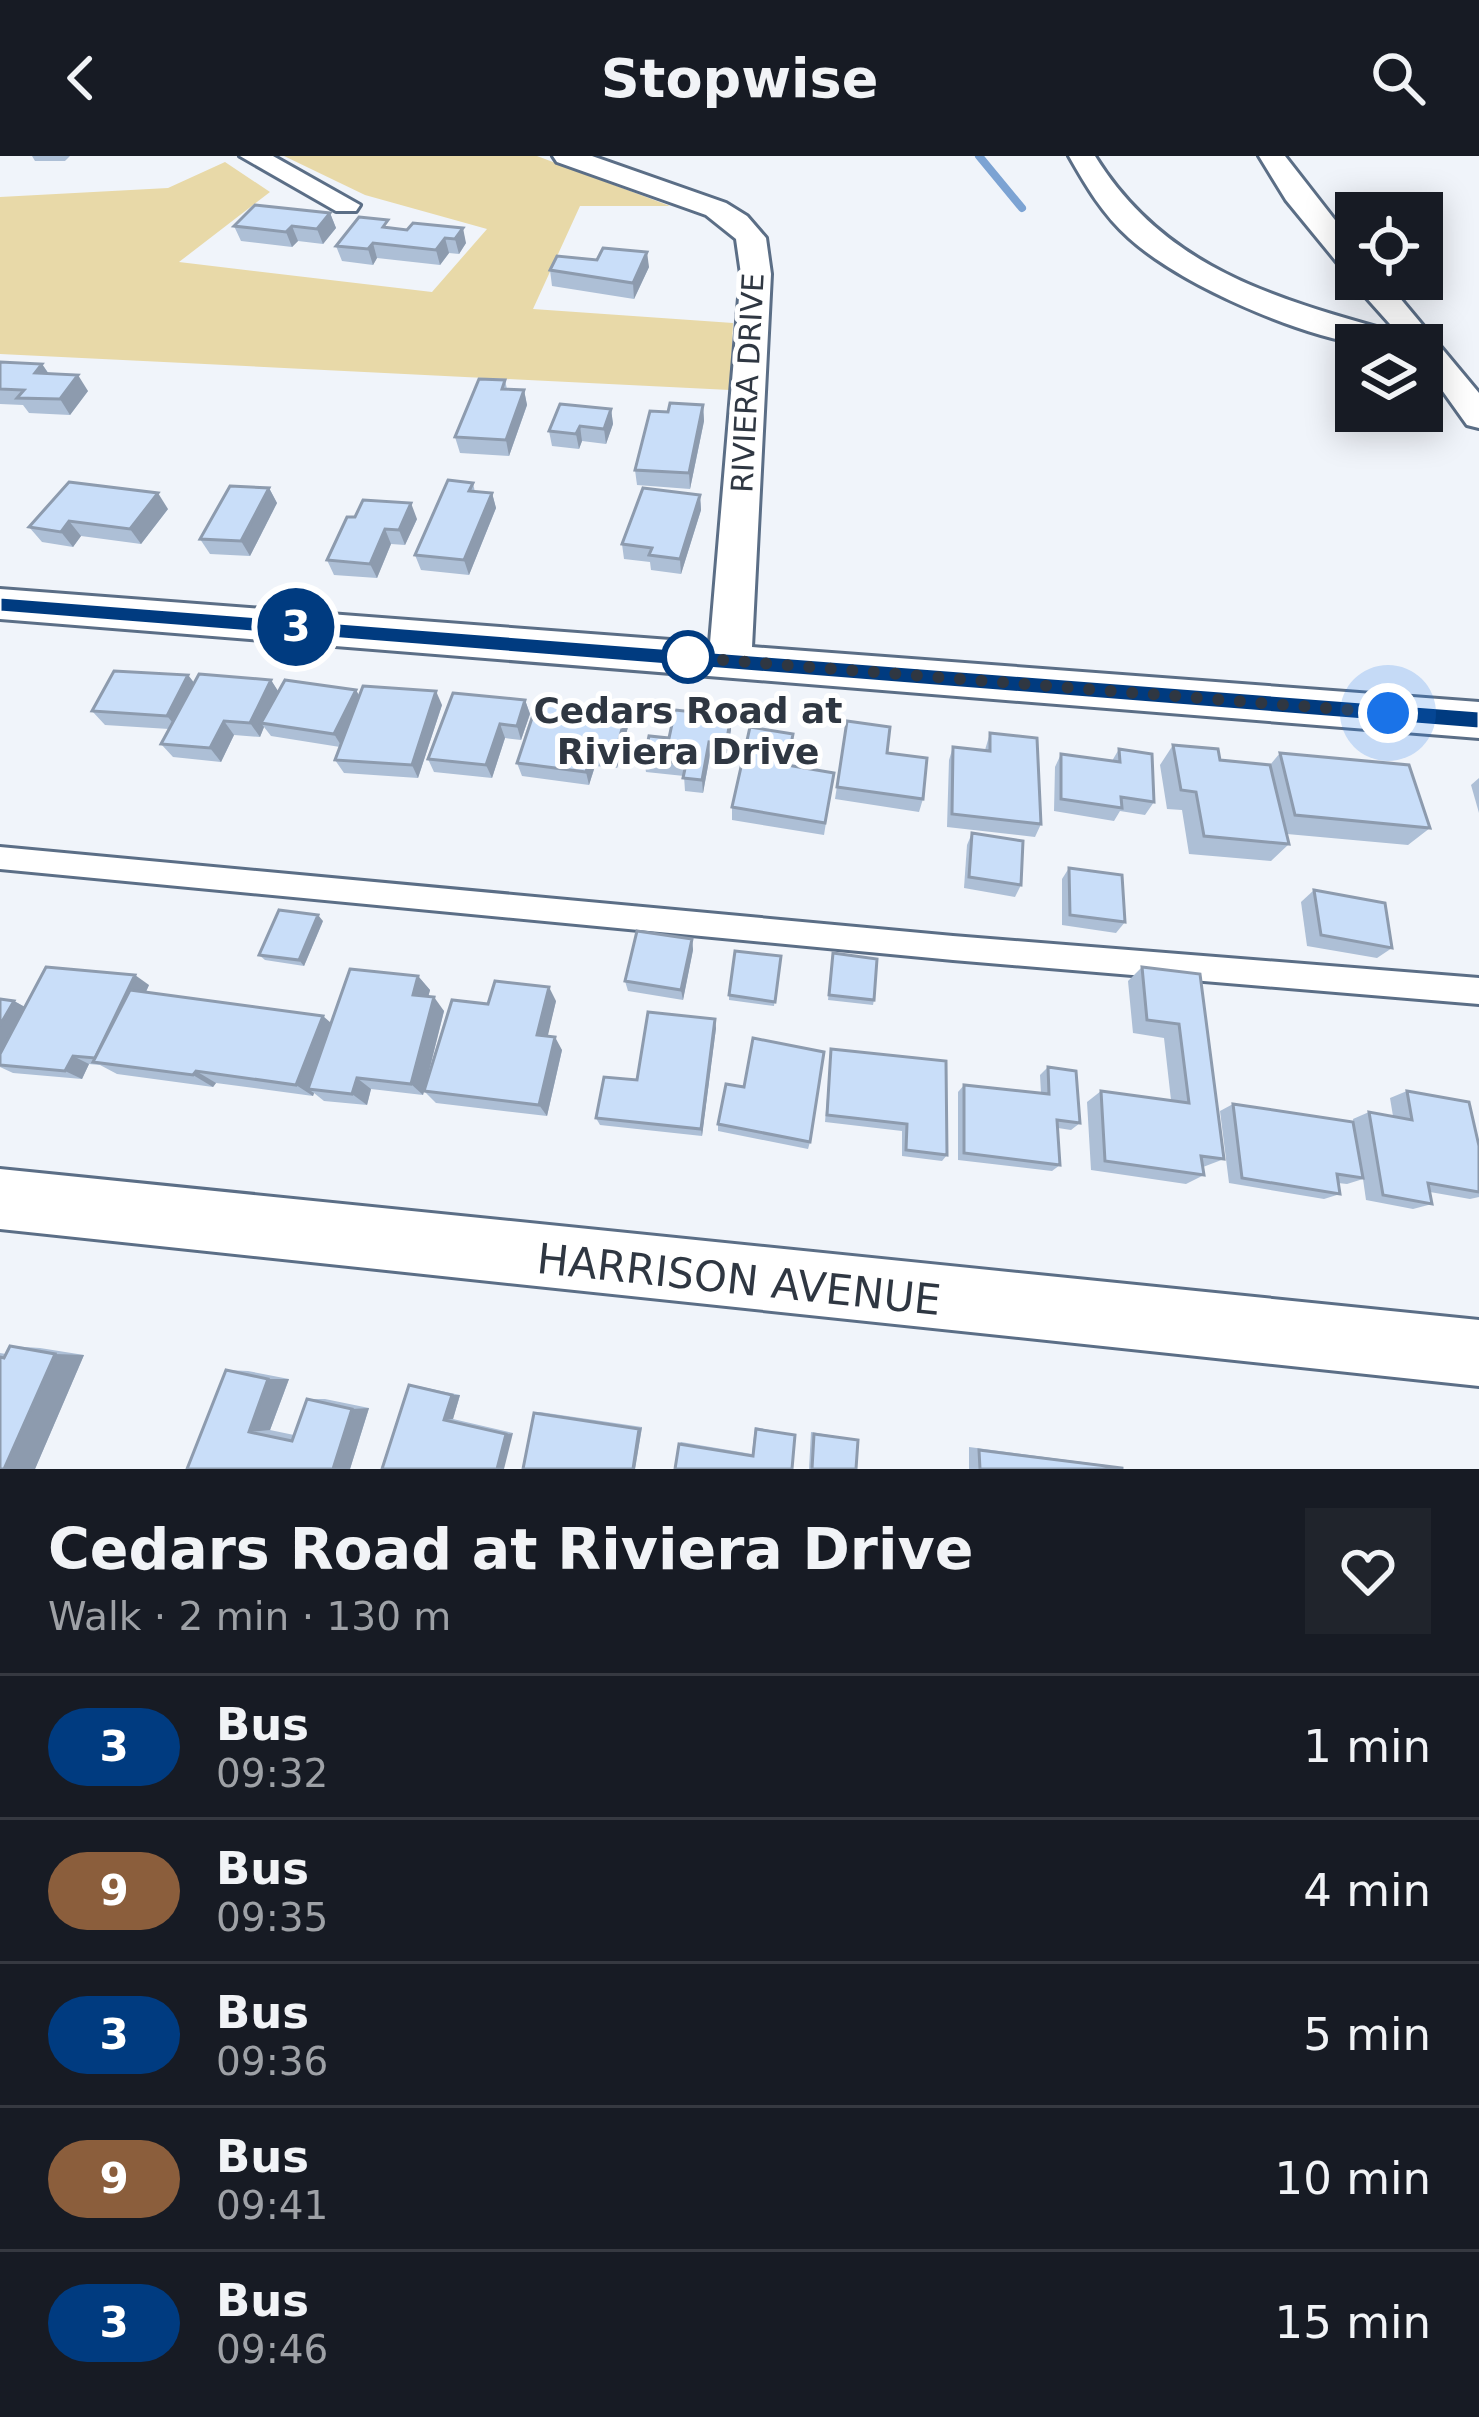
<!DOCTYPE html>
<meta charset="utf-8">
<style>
:root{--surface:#171b24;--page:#20242c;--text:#f1f3f6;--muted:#9ea1a6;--line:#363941}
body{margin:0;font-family:"DejaVu Sans",sans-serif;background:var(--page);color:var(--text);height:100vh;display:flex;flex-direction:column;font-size:45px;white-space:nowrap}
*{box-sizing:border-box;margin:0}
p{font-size:39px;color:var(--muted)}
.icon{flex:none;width:66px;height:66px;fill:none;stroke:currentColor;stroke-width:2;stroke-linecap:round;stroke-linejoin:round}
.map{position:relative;height:1313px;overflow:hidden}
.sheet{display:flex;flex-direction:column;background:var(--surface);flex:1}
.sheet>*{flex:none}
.badge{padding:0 24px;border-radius:39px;font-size:42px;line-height:78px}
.buttons{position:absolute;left:1335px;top:36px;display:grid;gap:24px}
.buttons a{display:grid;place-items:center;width:108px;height:108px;border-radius:0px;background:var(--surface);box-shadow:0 6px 30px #0003;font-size:60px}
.you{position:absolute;width:60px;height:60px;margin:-30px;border:9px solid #fff;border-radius:50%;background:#1a73e8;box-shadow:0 0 0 18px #1a73e833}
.map>.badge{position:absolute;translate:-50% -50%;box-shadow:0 0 0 6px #fff}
.round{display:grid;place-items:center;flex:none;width:126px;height:126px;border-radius:0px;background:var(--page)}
.headline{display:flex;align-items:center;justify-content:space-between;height:204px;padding:0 48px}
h1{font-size:57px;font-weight:700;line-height:90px}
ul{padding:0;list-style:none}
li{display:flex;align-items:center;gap:36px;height:144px;padding:0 48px;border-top:3px solid var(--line)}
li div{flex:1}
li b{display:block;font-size:45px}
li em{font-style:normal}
li .badge{min-width:132px;font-weight:700;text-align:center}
header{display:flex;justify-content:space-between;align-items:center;height:156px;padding:0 48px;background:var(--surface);font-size:54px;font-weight:700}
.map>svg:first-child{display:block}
.green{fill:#e8d9a8}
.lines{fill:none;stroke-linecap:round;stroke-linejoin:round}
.stream{stroke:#7ca3d3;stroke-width:8}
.lane-casing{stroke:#5b6e86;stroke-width:6}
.street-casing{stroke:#5b6e86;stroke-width:6}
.lane{fill:#fff;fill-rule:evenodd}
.street{fill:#fff;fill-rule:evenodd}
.wall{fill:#adbfd6}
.shaded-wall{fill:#8d9bae}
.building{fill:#c9def9;stroke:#8d9bae;stroke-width:3}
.line{fill:#003b80;stroke:#fff;stroke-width:3}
.walk{stroke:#2f3742;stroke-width:12;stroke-dasharray:0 21.6}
.stop-dot{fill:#fff;stroke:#003b80;stroke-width:6}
.labels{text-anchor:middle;stroke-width:10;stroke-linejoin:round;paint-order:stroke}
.far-street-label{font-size:30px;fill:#2f3742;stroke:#fff}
.stop-label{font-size:36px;font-weight:bold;fill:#2f3742;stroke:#fff}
.near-street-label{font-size:42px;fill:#2f3742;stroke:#fff}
</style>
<header><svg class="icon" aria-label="back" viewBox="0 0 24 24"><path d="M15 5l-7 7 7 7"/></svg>Stopwise<svg class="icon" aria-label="search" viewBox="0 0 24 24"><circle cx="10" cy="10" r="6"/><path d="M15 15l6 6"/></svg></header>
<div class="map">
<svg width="1479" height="1313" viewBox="0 0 1479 1313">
<rect width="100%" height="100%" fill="#f0f4fa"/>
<path class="green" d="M284 0H537L670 50H580L533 153 733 167 730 234 0 198V41L168 32 225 6 270 36 179 106 432 136 487 73 365 39Z"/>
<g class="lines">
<path class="stream" d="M979 0 1022 52"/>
<g class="lane-casing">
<path id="lane" d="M0 691 953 780 1479 822V848L953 804 0 713Z"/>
</g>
<g class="street-casing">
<g id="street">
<path d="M240 0H273L360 49 356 55H336Z"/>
<path d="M553 0H592L726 47 747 60 766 82 771 118 752 491 1479 546V582L0 463V433L710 487 741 118 736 83 706 59 557 6Z"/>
<path d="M1069 0H1095C1165 113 1276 143 1398 177L1356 130 1355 119 1345 116 1286 44 1259 0H1285L1356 91V123H1384L1479 237V272L1467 269 1422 206V189C1404 189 1384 192 1366 189 1297 179 1181 129 1129 82 1103 59 1086 30 1069 0Z"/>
<path d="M0 1013 1479 1164V1230L0 1073Z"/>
</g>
</g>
<use href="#lane" class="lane"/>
<use href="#street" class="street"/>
</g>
<g class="wall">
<path d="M32 0H70L65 5H35Z"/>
<path d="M330 57 336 72 323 88 298 85 292 91 241 85 234 70Z"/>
<path d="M413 67 466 87 459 98 449 97 440 109 377 102 373 109 342 105 336 90 391 72 407 74Z"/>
<path d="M649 111 634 143 552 130 550 114Z"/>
<path d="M0 206 42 208 49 218 88 235 70 259 29 257 23 249 0 248Z"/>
<path d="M505 224 507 233 524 234 527 249 509 300 460 297 455 281Z"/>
<path d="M703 249 704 265 690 333 637 329 635 314 668 256Z"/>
<path d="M611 253 613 268 606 288 582 285 579 293 552 290 549 275Z"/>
<path d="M473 327 475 336 492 337 496 352 469 419 421 414 415 399Z"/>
<path d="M269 332 277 347 250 400 210 398 200 383Z"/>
<path d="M700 339 701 354 681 418 651 414 650 406 624 403 622 388Z"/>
<path d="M168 353 141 388 81 380 73 391 42 386 29 371Z"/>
<path d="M347 361 417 363 405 389 391 388 377 422 334 419 327 404Z"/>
<path d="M188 519 194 527 271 524 278 536 356 534 359 540 442 549 418 622 344 617 335 604 340 591 271 580 264 571 260 581 234 579 221 606 173 601 161 588 169 573 105 569 92 555Z"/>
<path d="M525 544 530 558 521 584 505 582 492 622 434 616 428 603Z"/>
<path d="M731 560V574L726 601 710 599 703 637 685 635 684 620 646 616 644 603 669 582Z"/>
<path d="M847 565 887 597 923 643 919 656 835 643Z"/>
<path d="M628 571 617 612 595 610 589 629 522 620 517 607Z"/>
<path d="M990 577 1041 668 1035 681 947 671 949 604 953 591 985 594Z"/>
<path d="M1173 589 1220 604 1270 609 1280 597 1430 672 1408 689 1287 678 1289 688 1271 705 1189 698 1182 654 1167 653 1160 609Z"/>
<path d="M792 591 789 610 834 617 824 679 732 664V651Z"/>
<path d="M1119 593 1154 646 1145 659 1120 655 1114 665 1054 655 1055 611 1061 598 1112 605Z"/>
<path d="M1479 622V657L1471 629Z"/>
<path d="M972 677 1021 729 1015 741 964 732 967 689Z"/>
<path d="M1069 712 1125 766 1116 777 1062 769V723Z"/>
<path d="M1314 734 1392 792 1377 802 1307 790 1301 746Z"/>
<path d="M323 765 304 810 265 804 259 799Z"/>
<path d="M692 783 693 794 683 844 628 835 625 825Z"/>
<path d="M833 797 874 844 873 849 828 844Z"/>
<path d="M781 800 774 850 729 844V839Z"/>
<path d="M1142 811 1200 818 1224 1003 1203 1011 1204 1019 1186 1028 1091 1014 1087 946 1101 935 1171 944 1164 882 1133 877 1128 825Z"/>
<path d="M418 820 430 834 428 841 444 855 423 939 371 933 367 949 324 945 314 937 313 940 216 927 213 931 117 918 100 909 89 908 82 923 13 917 0 911V843L14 845 25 851 149 829 146 836 331 867Z"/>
<path d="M556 845 547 880 562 894 547 960 436 947 424 935 488 848Z"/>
<path d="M716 872 702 980 600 969 596 962 637 924Z"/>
<path d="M831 893 947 999 942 1005 902 1000V975L825 966Z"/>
<path d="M1048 911 1080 967 1071 974 1058 972 1060 1009 1052 1015 958 1004V936L964 929 1041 937 1040 919Z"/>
<path d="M744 931 810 986 808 993 718 975V968Z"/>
<path d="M1407 935 1479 986V1041L1470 1043 1430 1036 1432 1048 1413 1053 1366 1044 1363 1023 1347 1028 1338 1027 1340 1038 1324 1043 1229 1027 1220 955 1233 948 1359 998 1353 963 1369 956 1393 960 1390 942Z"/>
<path d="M10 1190 40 1192 84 1199 35 1313H0V1197L6 1198Z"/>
<path d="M226 1214 248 1215 289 1223 270 1274 294 1279 307 1243H325L369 1252 350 1313H187Z"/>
<path d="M409 1229 418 1230 460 1239 453 1263 513 1277 382 1313Z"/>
<path d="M540 1256 642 1271 635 1313 534 1257Z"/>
<path d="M755 1271 795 1279 792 1313 679 1288 681 1286 752 1298Z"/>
<path d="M811 1276 858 1284 856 1313H809Z"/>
<path d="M969 1291 1105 1309 1122 1313H969Z"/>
</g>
<g class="shaded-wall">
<path d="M330 57 336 72 323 88 317 73Z"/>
<path d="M292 70 298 85 292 91 286 76Z"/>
<path d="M463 72 466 87 459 98 455 83Z"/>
<path d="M445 82 449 97 440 109 436 94Z"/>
<path d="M373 87 377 102 373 109 368 93Z"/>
<path d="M647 96 649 111 634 143 633 127Z"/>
<path d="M42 208 52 223 35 217Z"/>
<path d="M78 219 88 235 70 259 60 243Z"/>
<path d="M524 234 527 249 509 300 506 284Z"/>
<path d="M703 249 704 265 690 333 689 317Z"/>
<path d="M611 253 613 268 606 288 604 273Z"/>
<path d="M580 270 582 285 579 293 576 278Z"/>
<path d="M269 332 277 347 250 400 241 385Z"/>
<path d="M158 337 168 353 141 388 130 373Z"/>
<path d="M492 337 496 352 469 419 464 404Z"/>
<path d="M700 339 701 354 681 418 680 403Z"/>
<path d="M411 347 417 363 405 389 399 374Z"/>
<path d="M69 365 81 380 73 391 61 376Z"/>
<path d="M385 373 391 388 377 422 370 408Z"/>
<path d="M188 519 199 533 178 573 167 560Z"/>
<path d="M271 524 280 538 261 567 264 571 260 581 250 567Z"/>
<path d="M356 534 364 548 342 591 334 578Z"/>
<path d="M436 535 442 549 418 622 412 609Z"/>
<path d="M525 544 530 558 521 584 517 570Z"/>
<path d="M626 558 628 571 617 612 615 599Z"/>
<path d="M731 560V574L726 601V588Z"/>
<path d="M224 565 234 579 221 606 210 592Z"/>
<path d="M500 568 505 582 492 622 486 609Z"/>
<path d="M709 586 710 599 703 637 702 624Z"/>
<path d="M592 596 595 610 589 629 586 616Z"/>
<path d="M318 759 323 765 304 810 299 804Z"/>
<path d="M692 783 693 794 683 844 681 834Z"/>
<path d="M135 819 149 829 112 908 96 902Z"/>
<path d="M418 820 430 834 425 853 413 839Z"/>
<path d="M549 831 556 845 545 892 537 879Z"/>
<path d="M434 841 444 855 423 939 411 928Z"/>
<path d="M14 845 32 855 0 908V869Z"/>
<path d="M323 860 338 873 308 933 314 937 313 940 296 929Z"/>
<path d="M715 863 716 872 702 980 701 973Z"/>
<path d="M555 881 562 894 547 960 539 949Z"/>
<path d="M73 900 89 908 82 923 65 915Z"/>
<path d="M196 915 216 927 213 931 193 919Z"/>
<path d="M357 922 371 933 367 949 352 938Z"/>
<path d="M55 1198 84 1199 35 1313H4Z"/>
<path d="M268 1223H289L270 1274 249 1276Z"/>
<path d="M452 1239H460L453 1263 444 1264Z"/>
<path d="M369 1252 350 1313H333L352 1253Z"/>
<path d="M642 1271 635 1313H633L639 1273Z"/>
<path d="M513 1277 504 1313H497L506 1278Z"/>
</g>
<g class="building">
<path d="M255 49 330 57 317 73 292 70 286 76 234 70Z"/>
<path d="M359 61 388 64 383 71 407 74 413 67 463 72 455 83 445 82 436 94 373 87 368 93 336 90Z"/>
<path d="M603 92 647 96 633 127 550 114 557 100 597 104Z"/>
<path d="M0 206 42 208 35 217 78 219 60 243 17 242 24 234 0 233Z"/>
<path d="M479 223 505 224 502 233 524 234 506 284 455 281Z"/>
<path d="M670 247 703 249 689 317 635 314 650 255 668 256Z"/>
<path d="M560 248 611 253 604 273 580 270 576 278 549 275Z"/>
<path d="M448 324 473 327 469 335 492 337 464 404 415 399Z"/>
<path d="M69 326 158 337 130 373 69 365 61 376 29 371Z"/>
<path d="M230 330 269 332 241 385 200 383Z"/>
<path d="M643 332 700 339 680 403 649 399 652 392 622 388Z"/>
<path d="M363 344 411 347 399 374 385 373 370 408 327 404 347 361H355Z"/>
<path d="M114 515 188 519 167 560 92 555Z"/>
<path d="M199 518 271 524 250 567 224 565 210 592 161 588Z"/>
<path d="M285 524 356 534 334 578 261 567Z"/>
<path d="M363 530 436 535 412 609 335 604Z"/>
<path d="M453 537 525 544 517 570 500 568 486 609 428 603Z"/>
<path d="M537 547 626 558 615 599 592 596 586 616 517 607Z"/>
<path d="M675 554 731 560 726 588 709 586 702 624 683 622 686 608 644 603 649 580 669 582Z"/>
<path d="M847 565 890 571 887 597 927 602 923 643 837 631Z"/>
<path d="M750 571 793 578 787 609 834 617 825 667 732 651Z"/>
<path d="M990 577 1037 582 1041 668 952 658 953 591 990 595Z"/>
<path d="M1173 589 1218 593 1220 604 1270 609 1289 688 1204 680 1196 636 1181 634Z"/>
<path d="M1119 593 1152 598 1154 646 1121 641 1122 652 1061 643V598L1120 606Z"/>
<path d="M1280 597 1409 609 1430 672 1295 659Z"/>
<path d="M972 677 1023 685 1021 729 969 721Z"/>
<path d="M1069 712 1122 719 1125 766 1070 759Z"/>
<path d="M1314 734 1385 747 1392 792 1321 779Z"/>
<path d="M279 754 318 759 299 804 259 799Z"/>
<path d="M637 775 692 783 681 834 625 825Z"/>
<path d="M735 795 781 800 775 846 729 839Z"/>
<path d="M833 797 877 803 874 844 829 839Z"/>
<path d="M46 811 135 819 95 902 73 900 65 915 0 909V898Z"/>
<path d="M1142 811 1200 818 1224 1003 1201 1000 1204 1019 1105 1005 1101 935 1189 947 1179 868 1147 864Z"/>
<path d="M350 813 418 820 413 839 434 841 411 928 357 922 352 938 308 933Z"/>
<path d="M495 825 549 831 537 879 555 881 539 949 424 935 452 844 488 848Z"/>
<path d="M130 834 323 860 296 929 196 915 193 919 93 906Z"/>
<path d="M0 843 14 845 0 869Z"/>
<path d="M648 856 715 863 701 973 596 962 604 921 637 924Z"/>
<path d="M753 882 824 896 810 986 718 968 726 928 744 931Z"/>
<path d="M831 893 946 905 947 999 906 994 907 968 827 959Z"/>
<path d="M1048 911 1076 915 1080 967 1057 964 1060 1009 964 997V929L1049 938Z"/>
<path d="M1407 935 1469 946 1479 990V1036L1428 1027 1432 1048 1383 1039 1369 956 1412 964Z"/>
<path d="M1233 948 1353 966 1363 1022 1337 1018 1340 1038 1242 1022Z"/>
<path d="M10 1190 55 1198 4 1313H0V1201L4 1202Z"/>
<path d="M226 1214 268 1223 249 1276 292 1285 307 1243 352 1253 333 1313H187Z"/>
<path d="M409 1229 452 1239 444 1264 506 1278 497 1313H382Z"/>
<path d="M534 1257 639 1273 633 1313H523Z"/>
<path d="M756 1273 795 1279 792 1313H675L679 1288 753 1300Z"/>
<path d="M814 1278 858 1284 856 1313H812Z"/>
<path d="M979 1294 1122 1312V1313H980Z"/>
</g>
<path class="line" d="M0 441 1479 555V573L0 456Z"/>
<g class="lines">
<path class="walk" d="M688 501H684L1388 557"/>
</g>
<circle class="stop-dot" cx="688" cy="501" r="24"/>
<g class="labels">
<g class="far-street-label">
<text transform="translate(748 227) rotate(-87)" y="10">RIVIERA DRIVE</text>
</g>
<g class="stop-label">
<text x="688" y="567">Cedars Road at<tspan x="688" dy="41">Riviera Drive</tspan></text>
</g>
<g class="near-street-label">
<text transform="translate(739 1123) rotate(6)" y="15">HARRISON AVENUE</text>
</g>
</g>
</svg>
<div class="buttons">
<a><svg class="icon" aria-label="locate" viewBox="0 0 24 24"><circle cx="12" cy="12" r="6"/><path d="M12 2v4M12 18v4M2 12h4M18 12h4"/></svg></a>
<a><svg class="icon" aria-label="layers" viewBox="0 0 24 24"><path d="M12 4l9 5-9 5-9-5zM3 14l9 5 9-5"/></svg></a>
</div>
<div class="you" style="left:1388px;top:557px"></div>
<b class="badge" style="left:296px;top:471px;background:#003b80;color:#fff">3</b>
</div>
<section class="sheet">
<div class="headline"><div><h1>Cedars Road at Riviera Drive</h1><p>Walk · 2 min · 130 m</p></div><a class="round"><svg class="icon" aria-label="heart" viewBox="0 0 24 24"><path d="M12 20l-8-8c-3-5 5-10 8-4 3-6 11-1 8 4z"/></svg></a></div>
<ul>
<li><span class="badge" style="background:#003b80;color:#fff">3</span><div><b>Bus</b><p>09:32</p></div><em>1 min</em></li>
<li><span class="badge" style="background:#8b5e3c;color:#fff">9</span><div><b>Bus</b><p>09:35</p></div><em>4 min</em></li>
<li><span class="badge" style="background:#003b80;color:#fff">3</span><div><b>Bus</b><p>09:36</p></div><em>5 min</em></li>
<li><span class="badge" style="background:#8b5e3c;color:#fff">9</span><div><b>Bus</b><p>09:41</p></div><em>10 min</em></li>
<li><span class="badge" style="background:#003b80;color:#fff">3</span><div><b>Bus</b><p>09:46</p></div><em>15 min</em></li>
</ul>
</section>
